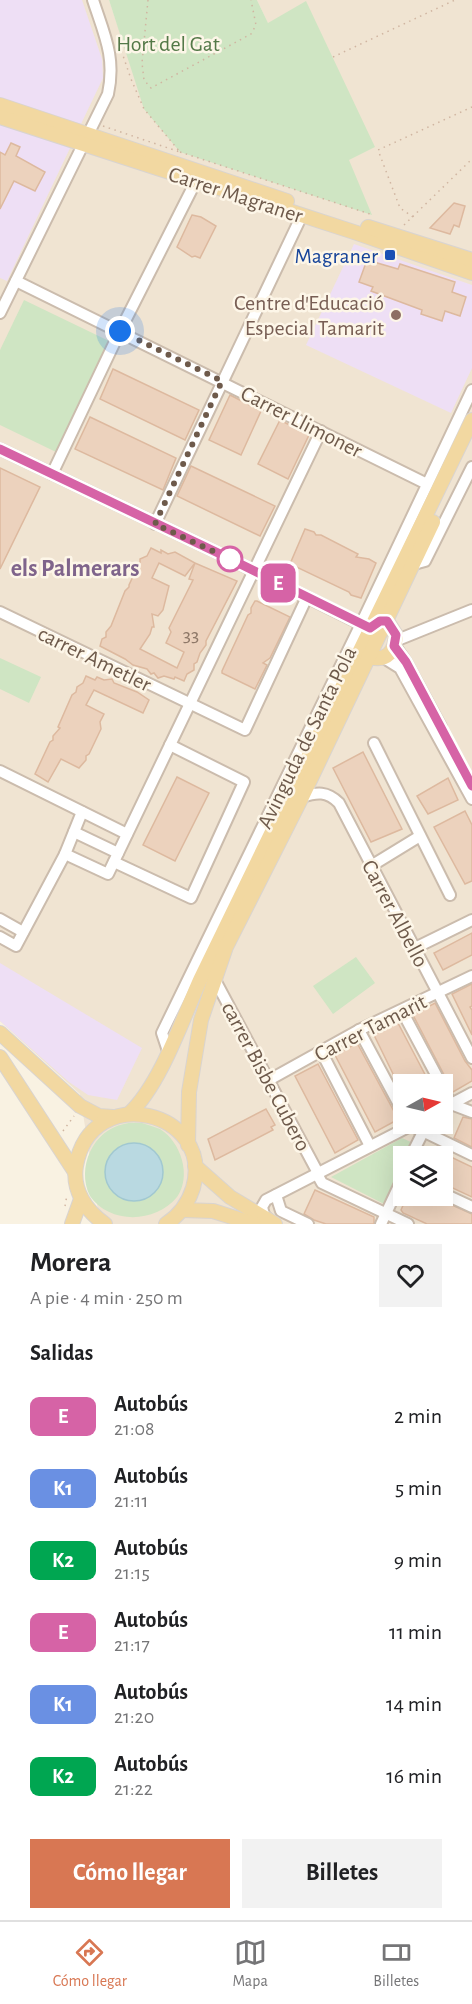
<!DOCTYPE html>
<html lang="es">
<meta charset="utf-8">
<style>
:root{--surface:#fff;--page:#f2f2f2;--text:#202124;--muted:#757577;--line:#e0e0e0;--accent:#d87753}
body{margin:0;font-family:"Alegreya Sans",sans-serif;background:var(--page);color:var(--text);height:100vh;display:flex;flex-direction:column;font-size:22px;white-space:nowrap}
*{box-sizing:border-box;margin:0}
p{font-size:20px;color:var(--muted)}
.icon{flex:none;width:33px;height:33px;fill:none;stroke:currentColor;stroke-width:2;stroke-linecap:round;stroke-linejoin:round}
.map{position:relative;height:1224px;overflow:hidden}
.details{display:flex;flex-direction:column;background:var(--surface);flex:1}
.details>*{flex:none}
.badge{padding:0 12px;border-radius:9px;font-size:21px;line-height:39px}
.needle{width:39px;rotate:82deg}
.fabs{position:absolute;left:393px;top:1074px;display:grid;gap:12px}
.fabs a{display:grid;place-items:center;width:60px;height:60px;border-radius:0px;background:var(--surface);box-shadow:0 6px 24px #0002;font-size:30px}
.you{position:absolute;width:30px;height:30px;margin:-15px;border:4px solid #fff;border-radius:50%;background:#1a73e8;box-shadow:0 0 0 9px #1a73e833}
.map>.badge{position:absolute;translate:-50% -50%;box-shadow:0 0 0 3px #fff}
h2{padding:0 30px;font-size:22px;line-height:54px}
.round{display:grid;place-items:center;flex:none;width:63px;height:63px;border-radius:0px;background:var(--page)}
.overview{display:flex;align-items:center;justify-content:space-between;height:102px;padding:0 30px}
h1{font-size:28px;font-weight:600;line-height:45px}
.action{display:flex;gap:12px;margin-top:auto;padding:12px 30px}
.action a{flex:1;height:69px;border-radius:0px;background:var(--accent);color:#fff;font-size:24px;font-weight:600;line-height:69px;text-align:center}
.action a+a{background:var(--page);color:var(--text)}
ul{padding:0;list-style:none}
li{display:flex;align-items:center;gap:18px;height:72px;padding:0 30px}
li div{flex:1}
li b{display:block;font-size:22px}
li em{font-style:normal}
li .badge{min-width:66px;font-weight:700;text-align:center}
.dock{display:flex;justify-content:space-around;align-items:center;height:84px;border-top:2px solid var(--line);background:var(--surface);font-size:16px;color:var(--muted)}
.dock a{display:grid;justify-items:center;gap:3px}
.dock .on{color:var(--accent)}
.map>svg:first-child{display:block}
.residential{fill:#f0e4d2;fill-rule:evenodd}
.education{fill:#eedff5}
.green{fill:#cfe5c3}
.water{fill:#b9d9e1;stroke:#a1c8d1;stroke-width:1.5}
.building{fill:#ecd2bd;stroke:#ddb99f;stroke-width:1.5}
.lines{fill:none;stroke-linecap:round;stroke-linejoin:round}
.minor-casing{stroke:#cbbcad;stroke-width:14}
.major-casing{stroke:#d9d4d0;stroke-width:16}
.path{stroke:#d0b5a1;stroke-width:1.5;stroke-dasharray:1.5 4.5;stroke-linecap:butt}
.minor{stroke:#fff;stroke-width:10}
.major{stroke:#f2d8a1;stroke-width:14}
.line-casing{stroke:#fff;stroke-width:14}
.line{stroke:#d663a6;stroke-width:9}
.walk{stroke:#6e5a4b;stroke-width:6;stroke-dasharray:0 10.8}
.transit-dot{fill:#1a4fb4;stroke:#fdf6e8;stroke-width:2}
.education-dot{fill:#8d6e63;stroke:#fdf6e8;stroke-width:2}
.stop-dot{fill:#fff;stroke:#d663a6;stroke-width:3}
.labels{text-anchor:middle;stroke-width:5;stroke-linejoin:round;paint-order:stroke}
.number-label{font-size:20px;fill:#8e7868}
.park-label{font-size:22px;fill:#547948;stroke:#fdf6e8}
.street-label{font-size:22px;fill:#6e5a4b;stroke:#fdf6e8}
.transit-label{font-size:22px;fill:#164399;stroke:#fdf6e8;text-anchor:end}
.education-label{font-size:22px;fill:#785e54;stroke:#fdf6e8;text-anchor:end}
.neighbourhood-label{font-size:24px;font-weight:bold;fill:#7f648b;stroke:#fdf6e8}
</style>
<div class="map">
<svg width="472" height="1224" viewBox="0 0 472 1224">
<rect width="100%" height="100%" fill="#f9f2e2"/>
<path class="residential" d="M0 0H109L143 101 272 32 257 0H472V1224H100L80 1094 0 1021ZM404 1084H442V1124H404ZM404 1156H442V1196H404Z"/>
<g class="education">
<path d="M0 0H82L102 59 103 78 81 124 0 99Z"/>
<path d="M0 122 71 146 7 281 0 278Z"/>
<path d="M354 244 472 285V368L451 413 306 345Z"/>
<path d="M0 963 142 1048 117 1100 88 1095 69 1082 0 1021Z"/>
</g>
<g class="green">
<path d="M109 0H257L268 23 306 1 375 147 349 160 372 215 180 152 144 109Z"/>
<path d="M24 300 109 341 56 452 0 425V350Z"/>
<path d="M0 658 41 677 29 703 0 689Z"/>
<path d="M356 957 375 983 333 1014 313 986Z"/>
<path d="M142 1123C148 1125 155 1127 160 1129 181 1142 192 1176 177 1197 155 1224 109 1224 90 1196 76 1168 93 1130 124 1124 130 1122 137 1123 142 1123Z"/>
<path d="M402 1138 413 1143 407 1156H404L403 1165 386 1205 331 1177Z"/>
</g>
<circle class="water" cx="134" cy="1172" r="29"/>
<g class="building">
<path d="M11 143 20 147 16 156 45 172 35 191 14 181 0 209V152L5 155Z"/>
<path d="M454 203 465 206 459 227 454 225 450 234 430 228Z"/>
<path d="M192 215 201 217 216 226 200 258 195 256 192 257 177 247Z"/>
<path d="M367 260 398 269 400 264 455 282 452 292 466 297 460 316 445 311 442 321 421 314 422 310 371 291 373 287 359 282Z"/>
<path d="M113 369 199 410 185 440 100 399Z"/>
<path d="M230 395 261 411 241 455 209 440Z"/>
<path d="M90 417 176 458 163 490 75 449Z"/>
<path d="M280 420 309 435 288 479 258 464Z"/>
<path d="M191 466 275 506 260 536 177 496Z"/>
<path d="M0 468 40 487 0 569Z"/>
<path d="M305 529 314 532 316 535H321L358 554 356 557 369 559 376 563 361 598 351 595 349 592 290 564Z"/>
<path d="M151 548 161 553V550L168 554 175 552 195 563 185 576 159 563 152 578 169 586 163 610 158 616 152 614 154 627H152L150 634 140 649 177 668 184 652 166 643 171 632 169 628 193 580 189 579 195 563 237 581 206 641V645L200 653 197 662 194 664V670L187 674 184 681 175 677 174 679 164 676 158 678 154 673 151 674 147 669 133 665 125 659 100 646 102 639 106 637V632L111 626 125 591 129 587V585L137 568 140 565V559L147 556Z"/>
<path d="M255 601H257L290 617 270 658 263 663 267 665 255 689 222 673V671L248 615 251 613V608Z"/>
<path d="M86 676 95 680 97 677 104 680 112 679 114 683 137 692 149 700 143 713 94 690 86 705 104 714 100 722 101 729 89 754 86 756V760L79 768 61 759 48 782 35 774 50 742 53 740V736L60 728 58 727 72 695 76 692 77 687 83 683Z"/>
<path d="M363 752 402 829 371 842 333 768Z"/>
<path d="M177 777 209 793 175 861 143 845Z"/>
<path d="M448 778 458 800 428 814 417 796Z"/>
<path d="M465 811 472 825V881L465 884 434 827Z"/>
<path d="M472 933V955L443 970 434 953Z"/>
<path d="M472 984V1006L470 1007 472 1010V1035L452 994Z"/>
<path d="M435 1003 465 1061 472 1070V1081L453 1092 413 1015Z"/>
<path d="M396 1022 399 1025 430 1084H417L416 1083 398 1084 374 1035Z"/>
<path d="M357 1043 397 1117V1120L375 1132 335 1055Z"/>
<path d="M318 1064 358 1140 335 1153 295 1076Z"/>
<path d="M266 1109 275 1125 271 1127 273 1130 215 1160 208 1139Z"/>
<path d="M463 1117 472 1119V1147L454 1138Z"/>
<path d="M430 1147 472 1167V1197L442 1183V1156H426Z"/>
<path d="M315 1190 374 1217V1224H326L314 1220 304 1214Z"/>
<path d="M403 1196H432L472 1214V1224H427L403 1213 401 1210 405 1201 401 1199Z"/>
</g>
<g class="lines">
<g class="minor-casing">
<g id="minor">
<path d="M16 281 427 484"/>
<path d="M0 313 108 94C116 57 104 34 93 0"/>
<path d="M0 449 216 552 367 627"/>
<path d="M52 474 120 331 196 181"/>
<path d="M155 524 302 215"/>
<path d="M414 564 425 561 472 467"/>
<path d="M0 612 245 730 307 597"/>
<path d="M395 641 472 610"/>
<path d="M395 646 406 662 441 727"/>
<path d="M384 658 400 668 472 799"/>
<path d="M374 743 450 895"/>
<path d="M0 771 127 834"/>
<path d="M302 797C317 792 327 791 339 803L472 1058"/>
<path d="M74 832 118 853"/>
<path d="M65 854 82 812"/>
<path d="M114 862 191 898 244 782 170 745"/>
<path d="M371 866 420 836"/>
<path d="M0 919 23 932"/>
<path d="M0 937 16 946 65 854 108 874 321 431"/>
<path d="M415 948 472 920"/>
<path d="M215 980 318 1173"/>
<path d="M402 1011 441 1084"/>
<path d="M359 1030 404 1114"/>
<path d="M168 1051 162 1033 361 624 472 390"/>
<path d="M321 1051 370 1146"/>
<path d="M269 1080 359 1030 472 976"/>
<path d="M442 1087 451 1104 472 1112"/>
<path d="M442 1109 472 1093"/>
<path d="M408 1124 472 1155"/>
<path d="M411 1156 423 1132"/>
<path d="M317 1174 322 1183 408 1224"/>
<path d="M442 1193 472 1207"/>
<path d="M276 1195 281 1211 308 1224"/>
<path d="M268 1219 264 1215 262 1207 266 1200 414 1124"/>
<path d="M381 1224 404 1175"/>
</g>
</g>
<g class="major-casing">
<g id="major">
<path d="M0 105 287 201"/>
<path d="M0 117 357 233 472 273"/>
<path d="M368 227 472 260"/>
<path d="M370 657C387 662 395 651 396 635L387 621"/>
<path d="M0 1033 80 1106 99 1116 113 1117"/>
<path d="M0 1057 75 1172"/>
<path d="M130 1113C161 1083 182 1020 200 980L472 420"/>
<path d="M188 1145 189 1092 201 1020 226 947 302 797 433 522"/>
<path d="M195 1166 230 1197 275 1224"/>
<path d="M182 1210 213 1211 254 1224"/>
<path d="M72 1224 81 1199"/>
<path d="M105 1224C86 1211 72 1190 76 1166 91 1080 215 1111 193 1188 188 1204 180 1215 166 1224"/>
</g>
</g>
<g class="path">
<path d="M148 0 142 63 144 80 151 88 251 34 256 25 251 0"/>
<path d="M333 57 455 0"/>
<path d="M103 126 180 152 144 109 131 79 118 41"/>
<path d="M180 152 373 215"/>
<path d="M413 217 400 208 378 150 472 107"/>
<path d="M404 225 472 159"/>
<path d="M63 1131 74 1116"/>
<path d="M65 1206 67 1195"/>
</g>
<use href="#minor" class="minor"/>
<use href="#major" class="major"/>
</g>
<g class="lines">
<g class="line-casing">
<path id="line" d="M0 449 216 552 370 628 380 621H387L396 635 394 646 406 662 472 786"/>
</g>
<use href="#line" class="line"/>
<path class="walk" d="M120 331 222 381 155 524 230 559"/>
</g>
<rect class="transit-dot" x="384" y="249" width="12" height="12" rx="3"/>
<circle class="education-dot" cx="396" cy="315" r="6"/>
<circle class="stop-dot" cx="230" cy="559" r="12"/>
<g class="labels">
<g class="number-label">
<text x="191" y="641">33</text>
</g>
<g class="park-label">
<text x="168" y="51">Hort del Gat</text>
</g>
<g class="street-label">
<text transform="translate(236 194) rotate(18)" y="8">Carrer Magraner</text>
<text transform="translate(302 421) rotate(27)" y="8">Carrer Llimoner</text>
<text transform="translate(95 658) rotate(26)" y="8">carrer Ametler</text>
<text transform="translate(306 737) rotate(-64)" y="8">Avinguda de Santa Pola</text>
<text transform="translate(396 913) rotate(62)" y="8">Carrer Albello</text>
<text transform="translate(370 1027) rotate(-27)" y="8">Carrer Tamarit</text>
<text transform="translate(267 1076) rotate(62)" y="8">carrer Bisbe Cubero</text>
</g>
<g class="transit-label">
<text x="378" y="263">Magraner</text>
</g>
<g class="education-label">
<text x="384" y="310">Centre d'Educació<tspan x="384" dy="25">Especial Tamarit</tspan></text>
</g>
<g class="neighbourhood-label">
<text x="75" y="576">els Palmerars</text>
</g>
</g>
</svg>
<div class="fabs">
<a><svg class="needle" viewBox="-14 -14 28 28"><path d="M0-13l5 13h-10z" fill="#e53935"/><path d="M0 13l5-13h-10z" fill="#757577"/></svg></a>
<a><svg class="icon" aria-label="layers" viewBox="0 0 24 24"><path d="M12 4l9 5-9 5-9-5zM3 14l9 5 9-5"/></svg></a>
</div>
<div class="you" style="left:120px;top:331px"></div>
<b class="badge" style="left:278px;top:583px;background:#d663a6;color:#fff">E</b>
</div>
<section class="details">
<div class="overview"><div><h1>Morera</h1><p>A pie · 4 min · 250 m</p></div><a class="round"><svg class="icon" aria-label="heart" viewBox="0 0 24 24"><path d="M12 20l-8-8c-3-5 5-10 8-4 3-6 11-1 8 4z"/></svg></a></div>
<h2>Salidas</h2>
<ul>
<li><span class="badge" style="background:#d663a6;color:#fff">E</span><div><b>Autobús</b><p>21:08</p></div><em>2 min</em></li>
<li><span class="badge" style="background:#6a90e3;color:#fff">K1</span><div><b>Autobús</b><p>21:11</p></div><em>5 min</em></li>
<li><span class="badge" style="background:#00a651;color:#fff">K2</span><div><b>Autobús</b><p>21:15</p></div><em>9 min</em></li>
<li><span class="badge" style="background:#d663a6;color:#fff">E</span><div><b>Autobús</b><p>21:17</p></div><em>11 min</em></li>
<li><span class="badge" style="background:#6a90e3;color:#fff">K1</span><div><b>Autobús</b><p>21:20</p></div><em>14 min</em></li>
<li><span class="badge" style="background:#00a651;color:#fff">K2</span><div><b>Autobús</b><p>21:22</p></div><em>16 min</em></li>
</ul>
<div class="action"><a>Cómo llegar</a><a>Billetes</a></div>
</section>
<nav class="dock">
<a class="on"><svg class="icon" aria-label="directions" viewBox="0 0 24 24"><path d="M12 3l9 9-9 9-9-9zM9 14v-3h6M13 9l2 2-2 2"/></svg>Cómo llegar</a>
<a><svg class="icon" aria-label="map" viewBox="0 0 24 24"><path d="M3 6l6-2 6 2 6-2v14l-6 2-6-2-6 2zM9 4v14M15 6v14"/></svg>Mapa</a>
<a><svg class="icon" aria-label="tickets" viewBox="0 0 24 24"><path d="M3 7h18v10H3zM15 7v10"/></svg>Billetes</a>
</nav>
